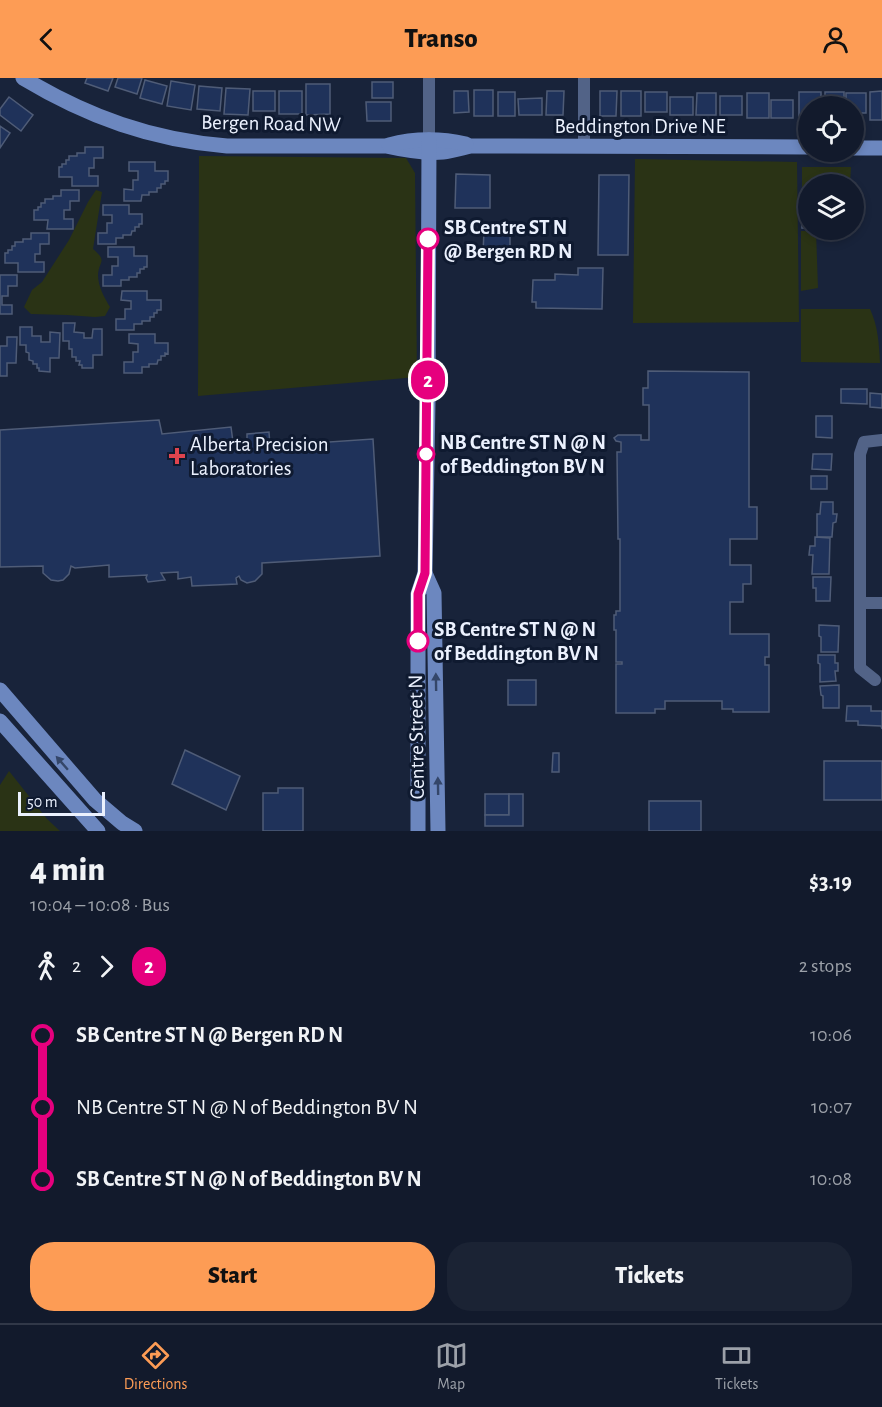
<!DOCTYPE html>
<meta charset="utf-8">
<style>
:root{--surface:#121a2c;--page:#1b2334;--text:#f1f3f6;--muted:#9ca1a9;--line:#313848;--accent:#fd9c55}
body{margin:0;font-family:"Alegreya Sans",sans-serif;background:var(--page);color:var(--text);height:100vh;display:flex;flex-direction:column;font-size:22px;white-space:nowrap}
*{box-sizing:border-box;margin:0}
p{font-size:20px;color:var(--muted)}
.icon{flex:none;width:33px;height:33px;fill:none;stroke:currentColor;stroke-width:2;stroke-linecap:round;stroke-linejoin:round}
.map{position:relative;height:753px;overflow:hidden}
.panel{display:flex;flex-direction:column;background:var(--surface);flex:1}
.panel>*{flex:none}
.badge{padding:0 12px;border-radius:20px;font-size:21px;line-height:39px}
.tools{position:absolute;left:798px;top:18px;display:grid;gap:12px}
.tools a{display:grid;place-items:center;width:66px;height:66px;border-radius:50%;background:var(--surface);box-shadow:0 3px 9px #0003,0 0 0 2px var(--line);font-size:30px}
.scale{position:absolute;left:18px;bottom:15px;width:87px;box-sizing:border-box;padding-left:6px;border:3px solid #ebf1fe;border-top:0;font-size:16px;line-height:21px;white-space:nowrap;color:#ebf1fe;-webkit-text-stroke:4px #0f1a30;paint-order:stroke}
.map>.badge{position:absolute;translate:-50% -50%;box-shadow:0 0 0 3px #fff}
.legs{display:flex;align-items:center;gap:9px;height:66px;padding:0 30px;font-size:20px}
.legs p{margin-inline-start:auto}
.summary{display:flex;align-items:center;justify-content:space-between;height:102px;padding:0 30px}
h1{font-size:33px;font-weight:800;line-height:45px}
.action{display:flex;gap:12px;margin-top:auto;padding:12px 30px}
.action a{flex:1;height:69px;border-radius:24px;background:var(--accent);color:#111;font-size:24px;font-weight:800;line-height:69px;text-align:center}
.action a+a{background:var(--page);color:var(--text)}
ul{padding:0 30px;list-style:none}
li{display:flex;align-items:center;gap:21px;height:72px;font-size:22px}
li i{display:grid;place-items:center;width:9px;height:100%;margin:0 8px;background:currentColor}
li i::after{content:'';width:15px;height:15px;margin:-8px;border:4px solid;border-radius:50%;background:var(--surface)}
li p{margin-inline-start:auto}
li:first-child i{background:linear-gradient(#0000 50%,currentColor 0)}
li:last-child i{background:linear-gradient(currentColor 50%,#0000 0)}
header{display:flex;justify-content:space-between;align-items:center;height:78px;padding:0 30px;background:var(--accent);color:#111;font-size:27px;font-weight:800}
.tab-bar{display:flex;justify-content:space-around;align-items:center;height:84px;border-top:2px solid var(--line);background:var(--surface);font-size:16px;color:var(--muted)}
.tab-bar a{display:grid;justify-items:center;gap:3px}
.tab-bar .current{color:var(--accent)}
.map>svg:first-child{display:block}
.green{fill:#2a3315}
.building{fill:#1f325a;stroke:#4f5c77;stroke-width:1.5}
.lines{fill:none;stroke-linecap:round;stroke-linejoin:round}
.street{stroke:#526387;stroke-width:12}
.secondary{stroke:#6c87bf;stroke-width:15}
.oneway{fill:#344669}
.line-1-casing{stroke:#fff;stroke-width:14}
.line-1{stroke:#e6007e;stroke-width:9}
.stop-1-dot{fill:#fff;stroke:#e6007e;stroke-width:3}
.health-dot{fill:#e0444e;stroke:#0f1a30;stroke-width:2}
.labels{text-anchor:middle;stroke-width:6;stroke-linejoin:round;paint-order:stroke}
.street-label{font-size:21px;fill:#ebf1fe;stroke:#0f1a30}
.stop-label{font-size:21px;font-weight:bold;fill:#ebf1fe;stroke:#0f1a30;text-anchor:start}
.poi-label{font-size:21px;fill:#ebf1fe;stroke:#0f1a30;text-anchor:start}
</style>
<header><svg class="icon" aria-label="back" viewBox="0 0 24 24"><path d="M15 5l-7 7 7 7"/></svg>Transo<svg class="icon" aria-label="person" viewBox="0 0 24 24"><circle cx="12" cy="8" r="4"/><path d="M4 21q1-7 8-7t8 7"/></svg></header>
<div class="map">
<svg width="882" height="753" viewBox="0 0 882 753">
<rect width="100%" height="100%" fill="#18233a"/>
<g class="green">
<path d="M199 78 406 80 415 95 417 299 198 318Z"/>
<path d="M635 81 797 84 799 244 633 245Z"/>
<path d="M802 89H851L850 106H808V111H802Z"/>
<path d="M96 112 102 114 93 171C108 184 99 182 98 197 98 208 104 219 110 229L105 238 95 239 67 237 31 236 24 229 32 212 42 204 69 162 88 124Z"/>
<path d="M801 153H816L818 210 801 213Z"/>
<path d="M801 231H870C878 248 879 266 880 285L801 284Z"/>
<path d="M9 693 47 741 60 753H0V707Z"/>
</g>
<g class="building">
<path d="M87 0H113L108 13 85 5Z"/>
<path d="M118 0H142L137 16 115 9Z"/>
<path d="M145 2 167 8 162 26 140 20Z"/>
<path d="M171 3 195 7 191 32 167 28Z"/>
<rect x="372" y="4" width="21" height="16"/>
<path d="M306 6H330V36L306 37Z"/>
<path d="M199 8 222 10 220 33 197 31Z"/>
<path d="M226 10 250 11 248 37 224 36Z"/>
<rect x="474" y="12" width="19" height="26"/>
<rect x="253" y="13" width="22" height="20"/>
<rect x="279" y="13" width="23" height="23"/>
<path d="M454 13H468L469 34 454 35Z"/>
<path d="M547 13H564L563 37H546Z"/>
<path d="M600 13H617L616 38H600Z"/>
<rect x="621" y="13" width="20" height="25"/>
<path d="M882 13V42H870V14Z"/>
<rect x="498" y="14" width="17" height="24"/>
<rect x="645" y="14" width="22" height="20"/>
<path d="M799 14H821V28H808V38H799Z"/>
<rect x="825" y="14" width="19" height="14"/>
<path d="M697 15H716V37H696Z"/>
<rect x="747" y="15" width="22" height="25"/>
<path d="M846 15H866V35H854V28H846Z"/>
<rect x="720" y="18" width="22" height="19"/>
<path d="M9 19 33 37 21 53 0 37V31Z"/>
<rect x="670" y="19" width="23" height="18"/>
<path d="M542 20V37H519L518 21Z"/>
<rect x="771" y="22" width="22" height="18"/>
<path d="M366 24H391V43H367Z"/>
<path d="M0 48 10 55 0 70Z"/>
<path d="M85 69H103V80H94V90H89V98H98V108H72V99H59V89H62V86H66V82H69V78H77V75H85Z"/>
<path d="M129 84H155V93H168V103H165V106H161V110H157V114H149V117H142L141 123H124V111L133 112V102H138V93H129Z"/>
<path d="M456 96 490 97V130H455Z"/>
<path d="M599 97H629L628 177H598Z"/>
<path d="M61 112H79V123H70V132H64V141H73V151H47L48 142H34V132H38V129H41V125H45V121H53V118H61Z"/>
<rect x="802" y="115" width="6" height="35"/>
<path d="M103 127H129V136H142V146H139V149H135V153H132L131 157H123V160H116V166H98V155H107V145H112V137H103Z"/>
<path d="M484 153 510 154V175H483Z"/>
<path d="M31 155H49V166H40V176H35V184H44V194H18V185H5V175H8V172H12V168H15V164H23V161H31Z"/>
<path d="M108 169H134V178H147V189H144V191H140V195H137V199H129V202H121V208H103V197H112V188H118V179H108Z"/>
<path d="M578 190H603L602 231 536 230V224H532L533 202H555V196L578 197Z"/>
<path d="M0 197H17V208H8V218H2V227H12V236H0Z"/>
<path d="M122 213H147V222H161V232H157V235H154V239H150V243H142V246H134V252H116V241H125V231H131V223L121 222Z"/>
<path d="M63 245H75L74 254 84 255V260H92L93 251H102V277H93V290H82V287H79L80 283H76V279H72V271H69V263H63Z"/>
<path d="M20 249H32V258H41V264H50V254L60 255 59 280H50V294L39 293V290H37V286H33V283L29 282V275L26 274V267H20Z"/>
<path d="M129 256H155V265H168V276L165 275V278H161V282H158L157 286H149V289H142V295H124V284H133V274H138V266L129 265Z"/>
<path d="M7 259H17L16 285H7V298H0V268H7Z"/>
<path d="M648 293 749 294V429H757V461H730V487H751V506H743V524H730V556H769V579H765V587H769V634H733V631H722V623H665V631H655V635H616V586H622V584H616V552H614V537H616V533H620V461H618L617 374H621V364L616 363 614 360 618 357H641V362H649V327H643V310H648Z"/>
<path d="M841 311H867V326L841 325Z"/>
<path d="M870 315 882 316V330L870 329Z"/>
<path d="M816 338H832V360L816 359Z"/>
<path d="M159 342 162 356 231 349 233 364 247 362V356L269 354 270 368 373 361 380 478 262 485V496L255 503 247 505 241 502 239 498 236 500 237 506 192 508 191 499 178 501V494L161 495 165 502 148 504 146 500 147 497 109 499V487L75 490 71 488 69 496 63 502 58 503 51 502 43 495V488L0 489V352Z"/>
<path d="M813 376H832L831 392 812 391Z"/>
<rect x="811" y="398" width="16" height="13"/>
<path d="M821 424H833V436H837L836 444 833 445 832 459H817V436H820Z"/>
<path d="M815 459 830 460 829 496H812L813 477H809L810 468H815Z"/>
<path d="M813 499H831L830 523H816V510H813Z"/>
<path d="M819 547 839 548 838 574H821V559L819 558Z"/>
<path d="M818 577H835V585H838V593H835L836 603 820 604V586L818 585Z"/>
<rect x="508" y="602" width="28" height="25"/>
<path d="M839 607V630H823V618L821 617 820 608Z"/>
<path d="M847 628H871V633H882V651L881 648 858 647V643H846Z"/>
<path d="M185 672 240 698 226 732 172 706Z"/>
<path d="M553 675H559V694H552Z"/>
<rect x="824" y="683" width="58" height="39"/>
<path d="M278 710H303V753H263V715H278Z"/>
<rect x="485" y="716" width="24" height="21"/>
<path d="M509 716H523V748H485V737H509Z"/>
<rect x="649" y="723" width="52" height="30"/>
</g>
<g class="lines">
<g class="street">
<path d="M429 62V0"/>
<path d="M584 69V0"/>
<path d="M860 525H882"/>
<path d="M875 602 860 590V376L864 364 882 362"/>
</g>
<g class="secondary">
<path d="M23 0C88 39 152 62 227 68H386C404 72 424 76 443 74 452 73 462 70 471 68L808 69"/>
<path d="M389 67C415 60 439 60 466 66"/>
<path d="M854 70H882"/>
<path d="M425 495 434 515 438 753"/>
<path d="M0 612 95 722 122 745 135 753"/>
<path d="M0 643 98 753"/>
<path d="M418 753V516L425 495 428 324 429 62"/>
</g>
</g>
<defs><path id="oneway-solid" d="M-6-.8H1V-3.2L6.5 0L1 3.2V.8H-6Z" transform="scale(1.5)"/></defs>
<g class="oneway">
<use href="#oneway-solid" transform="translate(436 604) rotate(-91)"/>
<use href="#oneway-solid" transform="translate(62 685) rotate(-131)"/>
<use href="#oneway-solid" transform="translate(438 708) rotate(-91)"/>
</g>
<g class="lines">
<g class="line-1-casing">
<path id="line-1" d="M418 563V516L425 495 428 161"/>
</g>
<use href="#line-1" class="line-1"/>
</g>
<g class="stop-1-dot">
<circle cx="428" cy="161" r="10"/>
<circle cx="426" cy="376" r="8"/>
<circle cx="418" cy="563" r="10"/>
</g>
<path class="health-dot" d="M174 369h6v6h6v6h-6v6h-6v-6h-6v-6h6z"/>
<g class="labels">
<g class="street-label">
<text transform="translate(271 45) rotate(1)" y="7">Bergen Road NW</text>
<text x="640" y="55">Beddington Drive NE</text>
<text transform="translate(416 659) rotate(-91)" y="7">Centre Street N</text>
</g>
<g class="stop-label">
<text x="444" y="156">SB Centre ST N<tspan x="444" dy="24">@ Bergen RD N</tspan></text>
<text x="440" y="371">NB Centre ST N @ N<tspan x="440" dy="24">of Beddington BV N</tspan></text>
<text x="434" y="558">SB Centre ST N @ N<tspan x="434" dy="24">of Beddington BV N</tspan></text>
</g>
<g class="poi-label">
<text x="190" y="373">Alberta Precision<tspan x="190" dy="24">Laboratories</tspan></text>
</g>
</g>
</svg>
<div class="tools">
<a><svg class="icon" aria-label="locate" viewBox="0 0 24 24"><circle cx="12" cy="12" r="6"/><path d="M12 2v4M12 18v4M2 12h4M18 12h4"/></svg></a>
<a><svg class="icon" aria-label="layers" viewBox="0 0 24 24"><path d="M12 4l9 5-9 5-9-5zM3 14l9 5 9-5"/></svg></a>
</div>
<div class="scale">50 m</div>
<b class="badge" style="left:428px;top:302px;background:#e6007e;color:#fff">2</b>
</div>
<section class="panel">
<div class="summary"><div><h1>4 min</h1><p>10:04 – 10:08 · Bus</p></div><b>$3.19</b></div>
<div class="legs"><svg class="icon" aria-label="walk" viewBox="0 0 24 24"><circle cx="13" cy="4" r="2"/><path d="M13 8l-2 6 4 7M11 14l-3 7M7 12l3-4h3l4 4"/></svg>2<svg class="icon" aria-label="forward" viewBox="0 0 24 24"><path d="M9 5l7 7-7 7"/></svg><b class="badge" style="background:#e6007e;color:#fff">2</b><p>2 stops</p></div>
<ul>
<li><i style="color:#e6007e"></i><b>SB Centre ST N @ Bergen RD N</b><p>10:06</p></li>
<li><i style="color:#e6007e"></i><span>NB Centre ST N @ N of Beddington BV N</span><p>10:07</p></li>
<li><i style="color:#e6007e"></i><b>SB Centre ST N @ N of Beddington BV N</b><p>10:08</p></li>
</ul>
<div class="action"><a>Start</a><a>Tickets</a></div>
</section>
<nav class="tab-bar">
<a class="current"><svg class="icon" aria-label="directions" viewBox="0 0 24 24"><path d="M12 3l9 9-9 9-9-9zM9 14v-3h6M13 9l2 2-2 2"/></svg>Directions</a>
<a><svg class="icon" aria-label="map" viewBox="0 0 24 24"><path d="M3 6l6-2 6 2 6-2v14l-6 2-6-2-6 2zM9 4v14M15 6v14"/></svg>Map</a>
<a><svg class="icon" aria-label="tickets" viewBox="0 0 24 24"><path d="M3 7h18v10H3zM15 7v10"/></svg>Tickets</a>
</nav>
